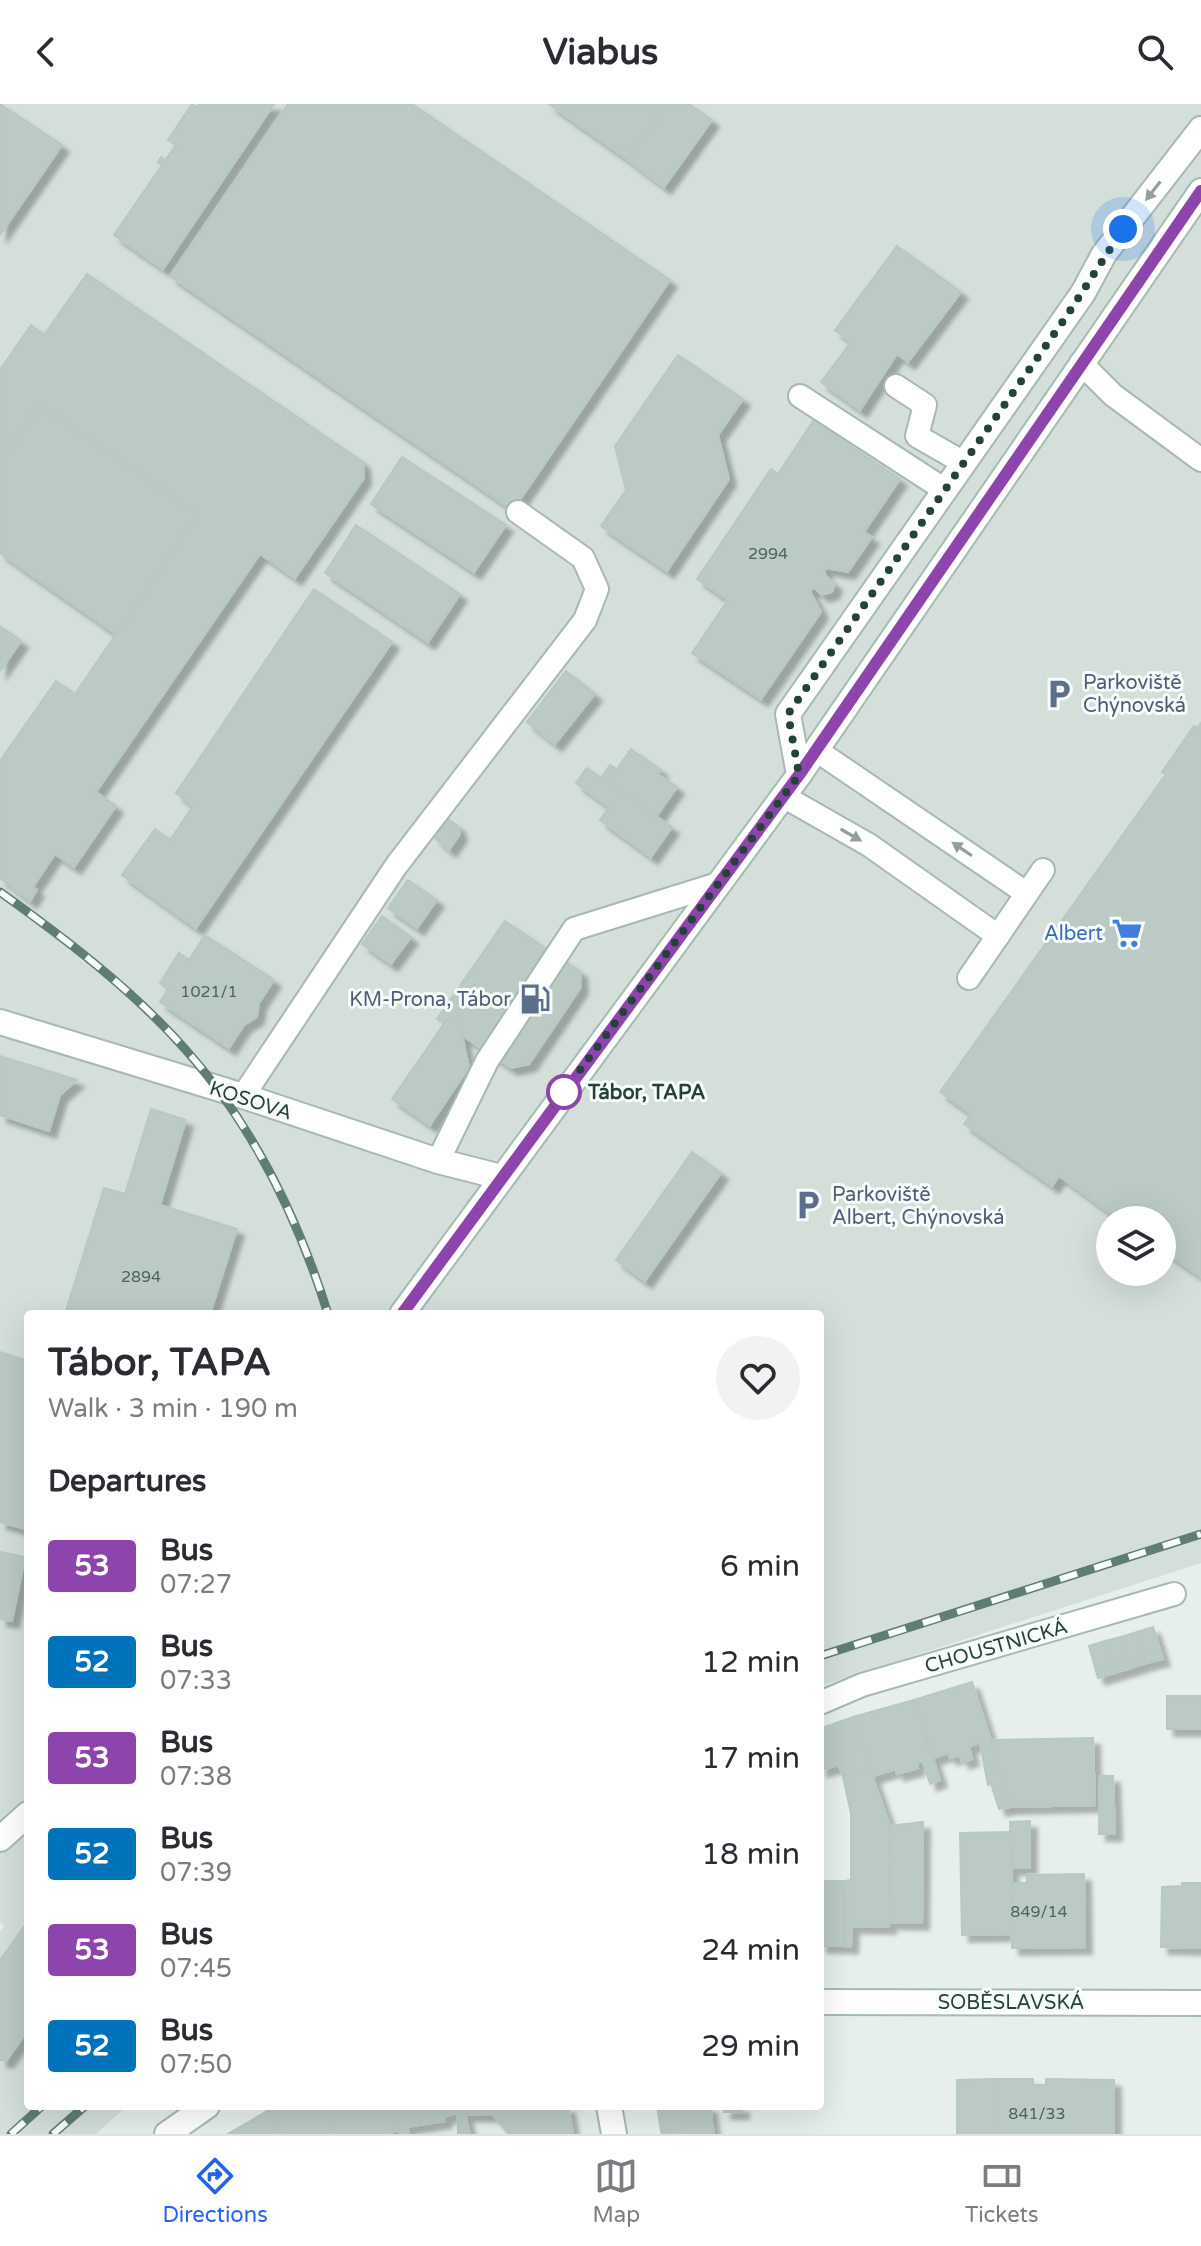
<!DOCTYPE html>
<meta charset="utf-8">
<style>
:root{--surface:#fff;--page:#f2f2f3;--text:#2b2b33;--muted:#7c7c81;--line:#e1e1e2;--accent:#2563eb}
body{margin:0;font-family:"Varela Round",sans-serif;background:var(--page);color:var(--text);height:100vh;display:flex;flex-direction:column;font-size:30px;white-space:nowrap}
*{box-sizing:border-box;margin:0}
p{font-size:26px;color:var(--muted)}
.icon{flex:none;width:44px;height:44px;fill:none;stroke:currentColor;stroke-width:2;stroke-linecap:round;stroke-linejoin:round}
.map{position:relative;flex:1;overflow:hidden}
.details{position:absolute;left:24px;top:1206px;width:800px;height:800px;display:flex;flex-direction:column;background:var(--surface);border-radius:8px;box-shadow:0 8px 32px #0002}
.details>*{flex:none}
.badge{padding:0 16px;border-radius:6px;font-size:28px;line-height:52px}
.tools{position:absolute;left:1096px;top:1102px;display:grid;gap:16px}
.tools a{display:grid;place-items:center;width:80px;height:80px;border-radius:50%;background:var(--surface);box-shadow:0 8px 32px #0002;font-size:40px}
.you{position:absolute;width:40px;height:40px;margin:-20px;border:6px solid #fff;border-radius:50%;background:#1a73e8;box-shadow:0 0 0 12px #1a73e833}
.map>.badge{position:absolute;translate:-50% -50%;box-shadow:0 0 0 4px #fff}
h2{padding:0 24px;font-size:30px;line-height:72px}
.round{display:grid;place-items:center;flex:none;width:84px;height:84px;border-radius:42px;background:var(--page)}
.overview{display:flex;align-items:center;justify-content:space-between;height:136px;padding:0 24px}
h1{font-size:38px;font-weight:700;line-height:60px}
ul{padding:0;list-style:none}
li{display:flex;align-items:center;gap:24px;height:96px;padding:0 24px}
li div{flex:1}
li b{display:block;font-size:30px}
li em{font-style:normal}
li .badge{min-width:88px;font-weight:700;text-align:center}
header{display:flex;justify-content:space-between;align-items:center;height:104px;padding:0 24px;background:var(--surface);font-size:36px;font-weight:700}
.tab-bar{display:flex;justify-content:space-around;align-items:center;height:112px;border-top:2px solid var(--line);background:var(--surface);font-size:22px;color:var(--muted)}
.tab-bar a{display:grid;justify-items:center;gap:4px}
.tab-bar .on{color:var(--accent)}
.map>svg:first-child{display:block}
.built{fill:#d4dfda;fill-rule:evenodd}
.building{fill:#bbcac4;stroke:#b8c9c2;stroke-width:2;filter:url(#shadow)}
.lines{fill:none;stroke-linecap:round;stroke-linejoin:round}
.lane-casing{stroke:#a8b8b2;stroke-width:26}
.street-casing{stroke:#a8b8b2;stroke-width:28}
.secondary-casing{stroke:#a4bbb3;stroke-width:28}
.lane{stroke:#fff;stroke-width:22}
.street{stroke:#fff;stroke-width:24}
.secondary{stroke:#fff;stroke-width:24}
.rail-casing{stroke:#5f7d75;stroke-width:9}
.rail{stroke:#f7fbf9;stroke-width:6;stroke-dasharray:18;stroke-linecap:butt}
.oneway{fill:#92a09c}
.line-casing{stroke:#fff;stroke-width:18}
.line{stroke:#8e44ad;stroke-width:12}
.walk{stroke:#24423a;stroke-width:8;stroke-dasharray:0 14.4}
.stop-dot{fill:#fff;stroke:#8e44ad;stroke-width:4}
.labels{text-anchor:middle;stroke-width:6;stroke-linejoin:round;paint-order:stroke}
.number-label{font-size:16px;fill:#4a645c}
.service-label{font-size:20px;fill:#4e5e75;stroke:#f7fbf9;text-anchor:start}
.shop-label{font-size:20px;fill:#366cbe;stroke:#f7fbf9;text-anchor:end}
.stop-label{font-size:20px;font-weight:bold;fill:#24423a;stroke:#f7fbf9;text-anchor:start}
.street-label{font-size:20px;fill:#24423a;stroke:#f7fbf9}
</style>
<header><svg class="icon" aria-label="back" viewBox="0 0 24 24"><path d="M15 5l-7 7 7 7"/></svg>Viabus<svg class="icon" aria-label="search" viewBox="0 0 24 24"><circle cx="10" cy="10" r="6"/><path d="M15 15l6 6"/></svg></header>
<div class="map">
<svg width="1201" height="2030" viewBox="0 0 1201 2030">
<defs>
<filter id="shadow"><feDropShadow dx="7" dy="7" stdDeviation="2" flood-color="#0004"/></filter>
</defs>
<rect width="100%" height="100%" fill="#e6efeb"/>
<path class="built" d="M0 0H1201V1459L820 1582V1210H28V2002H127L96 2030H0V1828L4 1822 0 1818ZM1110 1116H1162V1168H1110Z"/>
<g class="building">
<path d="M0 0 62 41 0 131Z"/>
<path d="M192 0 199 4 198 0H274L163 165 114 131 162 61 158 58 161 53 165 56 176 41 168 36Z"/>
<path d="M288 0H412L670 176 513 406 170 172Z"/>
<path d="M549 0H666L627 55Z"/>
<path d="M667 0H689L712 16 664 83 628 56Z"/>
<path d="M897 142 961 188 908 258 897 250 860 306 821 278 851 238 835 226Z"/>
<path d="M87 170 363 358 364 374 295 474 260 450 96 688 116 702 74 763 55 750 33 783 37 786 30 797 0 774V657L56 577 75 590 198 410 40 301 0 359V266L31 221 44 231Z"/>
<path d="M678 251 743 295 718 331 729 375 667 467 601 422 626 386 615 342Z"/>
<path d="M40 301 198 410 116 530 0 449V359Z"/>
<path d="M813 317 900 375 864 428 872 433 848 468 825 464 824 470 835 480 832 488 822 491 814 484 810 487 821 508 761 595 692 549 728 496 697 475 771 365 778 370Z"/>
<path d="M402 353 506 421 474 468 371 400Z"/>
<path d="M356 421 460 490 428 538 325 469Z"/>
<path d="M314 485 392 538 196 824 122 771 155 725 170 736 193 702 176 689Z"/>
<path d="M0 522 21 537 0 567Z"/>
<path d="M566 567 595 590 555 640 527 618Z"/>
<path d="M1201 619V1173L1162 1146V1116H1120L1059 1072 1052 1082 964 1020 971 1010 940 988 1166 670 1162 668 1194 622 1197 624Z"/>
<path d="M631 645 661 666 658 670 677 683 656 713 601 674 610 661 617 665Z"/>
<path d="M587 664 672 723 651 753 600 716 609 703 576 679Z"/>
<path d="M448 715 458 722 460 730 449 746 434 733Z"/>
<path d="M408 776 437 796 417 824 388 804Z"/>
<path d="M382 812 411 833 391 860 362 840Z"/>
<path d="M505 817 580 867 581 883 529 960 511 964 437 915Z"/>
<path d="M205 831 274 876 259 899 257 913 244 921 229 944 160 898 168 886 160 879 179 849 189 856Z"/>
<path d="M448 914 460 922 469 963 430 1021 392 995Z"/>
<path d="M0 952 77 976 60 991 49 1027 0 1011Z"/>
<path d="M151 1005 186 1016 160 1101 237 1125 210 1210H65L104 1084 125 1090Z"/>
<path d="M692 1048 721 1069 645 1177 616 1156Z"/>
<path d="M0 1248 28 1257V1426L0 1418Z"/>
<path d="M0 1448 25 1453 12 1517 0 1515Z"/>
<path d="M1153 1523 1163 1555 1146 1559 1137 1528Z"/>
<path d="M1137 1528 1146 1559 1131 1564 1121 1533Z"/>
<path d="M1121 1533 1131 1564 1114 1569 1105 1537Z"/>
<path d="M1105 1537 1114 1569 1098 1574 1089 1542Z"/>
<path d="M972 1578 991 1636 1010 1703 999 1705 991 1679 988 1681 980 1639 969 1642 972 1655 962 1658 960 1651 950 1654 948 1649 933 1654 914 1596Z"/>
<rect x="1167" y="1592" width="34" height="33"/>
<path d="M914 1596 940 1676 930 1680 923 1657 916 1659 918 1664 897 1670 896 1665 873 1672 853 1613Z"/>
<path d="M853 1613 861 1637 835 1645 827 1622Z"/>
<path d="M827 1622 835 1645 861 1637 870 1665 843 1673 839 1661 820 1666V1625Z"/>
<path d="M1093 1634 1095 1701 1010 1703 991 1636Z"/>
<path d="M870 1665 890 1722 889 1823 852 1822 851 1843 845 1842 844 1777 851 1776V1709L843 1673Z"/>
<path d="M1100 1672H1113L1115 1730H1099Z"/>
<path d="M1030 1717V1764H1011L1010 1718Z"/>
<path d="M923 1718 922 1819 889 1818 890 1722Z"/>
<path d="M1011 1728 1012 1830 962 1831 960 1729Z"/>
<path d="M1084 1770 1085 1843 1012 1844 1011 1779H1027V1771Z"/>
<path d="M820 1777H844L845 1842H820Z"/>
<path d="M1182 1779H1201V1844L1161 1843 1162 1783 1182 1782Z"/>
<path d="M28 1817V1926L6 1957 0 1956V1856Z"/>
<path d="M993 1975H1033V1981H1046V1975L1114 1976V2030H993Z"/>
<path d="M993 1975V2030H957V1976Z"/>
<path d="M280 2002H326L335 2030H280L269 2006Z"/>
<path d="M326 2002H393L399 2026 386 2030H335Z"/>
<path d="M393 2002H463L470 2030H458L457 2009 444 2013 445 2017 407 2023 409 2030H400Z"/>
<path d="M463 2002H568L573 2030H509L493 2011 465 2010Z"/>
<path d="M657 2002H710L712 2019 661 2027Z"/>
<path d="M725 2002H742V2008H724Z"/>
<path d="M269 2006 280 2030H228Z"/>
<path d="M712 2019 714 2030H662L661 2027Z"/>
</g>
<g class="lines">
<g class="lane-casing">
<g id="lane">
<path d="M1081 259 1113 291 1201 356"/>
<path d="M896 282 925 301 917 332 964 359"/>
<path d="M800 292 945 386"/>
<path d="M816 646 1026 789"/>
<path d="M783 692 869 741 998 832"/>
<path d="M969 874 1043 766"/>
<path d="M243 992 396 762 585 516 597 485 583 454 518 408"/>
<path d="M438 1057 487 957 574 825 718 780"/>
<path d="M820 1599 862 1581 1174 1490"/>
</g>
</g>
<g class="street-casing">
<g id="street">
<path d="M799 671 788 610 1083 189 1104 150 1201 25"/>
<path d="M0 918 243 992 438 1057 501 1073"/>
<path d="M609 2002 614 2030"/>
</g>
</g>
<g class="secondary-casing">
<g id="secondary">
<path d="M402 1210 799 671 1201 87"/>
<path d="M0 1735 28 1710"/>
<path d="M820 1898 1201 1899"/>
<path d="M167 2030 207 2002"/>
</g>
</g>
<use href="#lane" class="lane"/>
<use href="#street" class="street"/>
<use href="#secondary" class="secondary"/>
<g class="rail-casing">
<g id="rail">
<path d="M0 788C64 834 132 885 185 945 252 1020 298 1114 328 1210"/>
<path d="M820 1552 1201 1430"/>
<path d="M11 2030 42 2002"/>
<path d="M53 2030 85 2002"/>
</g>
</g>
<use href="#rail" class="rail"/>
</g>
<defs><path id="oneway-solid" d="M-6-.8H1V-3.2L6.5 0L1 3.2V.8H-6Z" transform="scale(2)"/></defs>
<g class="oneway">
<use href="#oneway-solid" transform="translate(1153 87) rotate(128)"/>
<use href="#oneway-solid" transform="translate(851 731) rotate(30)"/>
<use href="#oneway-solid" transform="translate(962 745) rotate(-146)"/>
</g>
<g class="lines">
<g class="line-casing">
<path id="line" d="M402 1210 799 671 1201 87"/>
</g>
<use href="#line" class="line"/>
<path class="walk" d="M564 988 555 1000 799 671 788 610 1066 213 1123 125"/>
</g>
<defs>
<g id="parking-bare" transform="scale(2.4)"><path d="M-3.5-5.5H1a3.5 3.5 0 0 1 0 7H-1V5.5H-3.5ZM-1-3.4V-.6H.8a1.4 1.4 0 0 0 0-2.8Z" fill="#5c6f8a" stroke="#f7fbf9" stroke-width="2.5" paint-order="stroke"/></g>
<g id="supermarket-bare" transform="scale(2.4)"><path d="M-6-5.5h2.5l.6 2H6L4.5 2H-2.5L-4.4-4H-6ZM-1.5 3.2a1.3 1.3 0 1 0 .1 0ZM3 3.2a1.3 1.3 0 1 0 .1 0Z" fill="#3f7fe0" stroke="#f7fbf9" stroke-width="2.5" paint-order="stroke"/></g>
<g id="fuel-bare" transform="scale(2.4)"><path d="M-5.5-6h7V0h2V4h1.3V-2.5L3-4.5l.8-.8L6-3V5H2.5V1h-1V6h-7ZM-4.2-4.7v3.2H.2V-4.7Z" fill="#5c6f8a" stroke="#f7fbf9" stroke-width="2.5" paint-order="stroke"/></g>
</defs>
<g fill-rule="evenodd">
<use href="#parking-bare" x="1059" y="590"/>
<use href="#supermarket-bare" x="1127" y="829"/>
<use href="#fuel-bare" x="535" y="895"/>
<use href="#parking-bare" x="808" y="1101"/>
</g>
<circle class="stop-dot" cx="564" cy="988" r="16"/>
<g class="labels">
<g class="number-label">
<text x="768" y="455">2994</text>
<text x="209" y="893">1021/1</text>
<text x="141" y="1178">2894</text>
<text x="1039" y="1813">849/14</text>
<text x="1037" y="2015">841/33</text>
</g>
<g class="service-label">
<text x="1083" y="585">Parkoviště<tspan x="1083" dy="23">Chýnovská</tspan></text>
<text x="511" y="902" text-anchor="end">KM-Prona, Tábor</text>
<text x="832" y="1097">Parkoviště<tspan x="832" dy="23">Albert, Chýnovská</tspan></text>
</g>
<g class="shop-label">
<text x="1103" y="836">Albert</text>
</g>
<g class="stop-label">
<text x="588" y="995">Tábor, TAPA</text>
</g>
<g class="street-label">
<text transform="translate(251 996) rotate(18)" y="7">KOSOVA</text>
<text transform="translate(996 1542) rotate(-16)" y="7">CHOUSTNICKÁ</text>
<text x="1011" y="1905">SOBĚSLAVSKÁ</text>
</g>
</g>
</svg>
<div class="tools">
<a><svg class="icon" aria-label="layers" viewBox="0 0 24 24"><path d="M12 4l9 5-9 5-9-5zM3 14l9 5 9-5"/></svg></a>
</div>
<div class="you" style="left:1123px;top:125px"></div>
<section class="details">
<div class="overview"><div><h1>Tábor, TAPA</h1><p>Walk · 3 min · 190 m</p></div><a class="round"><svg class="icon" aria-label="heart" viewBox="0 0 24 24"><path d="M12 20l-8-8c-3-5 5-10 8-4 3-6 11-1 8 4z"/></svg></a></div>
<h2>Departures</h2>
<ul>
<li><span class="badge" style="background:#8e44ad;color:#fff">53</span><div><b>Bus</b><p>07:27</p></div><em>6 min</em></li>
<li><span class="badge" style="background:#0072bc;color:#fff">52</span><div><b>Bus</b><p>07:33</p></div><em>12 min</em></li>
<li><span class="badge" style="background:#8e44ad;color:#fff">53</span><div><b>Bus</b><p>07:38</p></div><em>17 min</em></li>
<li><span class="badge" style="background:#0072bc;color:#fff">52</span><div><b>Bus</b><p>07:39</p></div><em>18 min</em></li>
<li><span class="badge" style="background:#8e44ad;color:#fff">53</span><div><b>Bus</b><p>07:45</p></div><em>24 min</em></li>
<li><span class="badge" style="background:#0072bc;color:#fff">52</span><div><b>Bus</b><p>07:50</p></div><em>29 min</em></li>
</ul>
</section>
</div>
<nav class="tab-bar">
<a class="on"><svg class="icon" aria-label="directions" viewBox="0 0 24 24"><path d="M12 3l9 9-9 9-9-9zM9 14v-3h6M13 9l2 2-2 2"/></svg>Directions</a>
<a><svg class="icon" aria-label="map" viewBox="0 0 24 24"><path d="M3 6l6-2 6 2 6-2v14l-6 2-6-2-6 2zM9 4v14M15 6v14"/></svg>Map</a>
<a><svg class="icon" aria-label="tickets" viewBox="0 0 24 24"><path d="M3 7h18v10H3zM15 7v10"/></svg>Tickets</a>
</nav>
